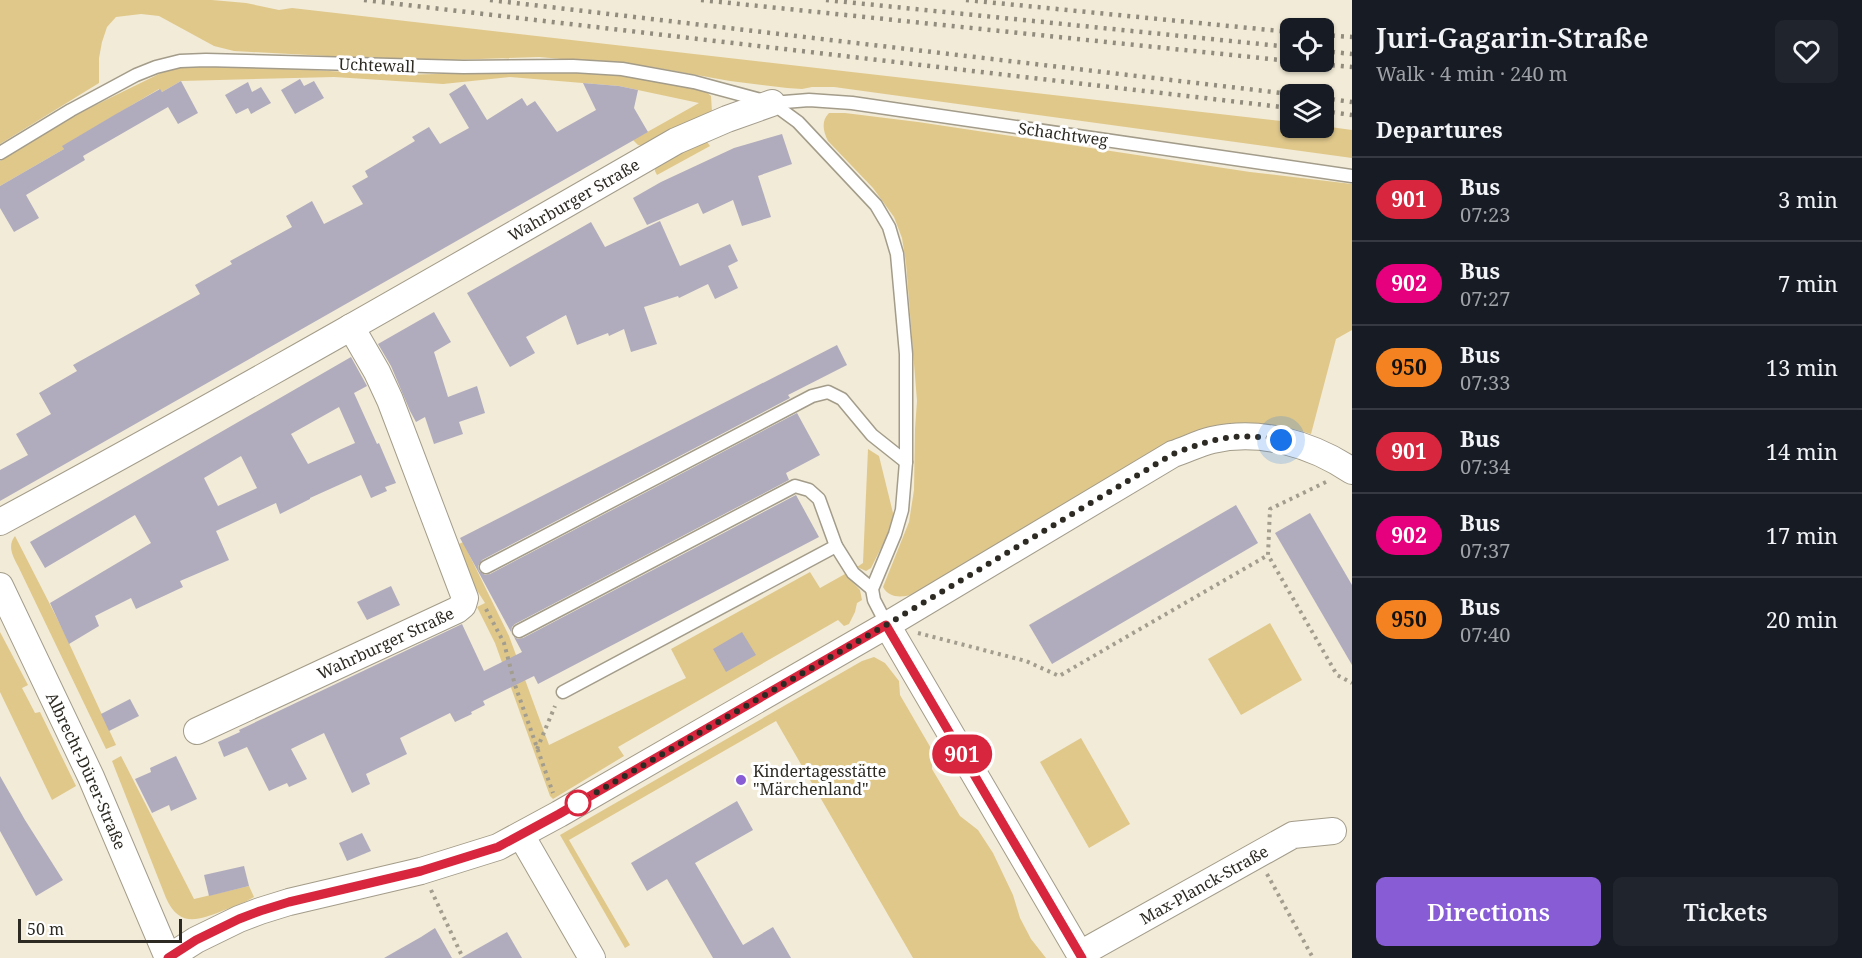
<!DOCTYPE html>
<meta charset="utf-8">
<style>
:root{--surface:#171b24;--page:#20242c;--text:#f1f3f6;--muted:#9ea1a6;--line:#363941;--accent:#875cd5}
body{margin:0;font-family:"Noto Serif",serif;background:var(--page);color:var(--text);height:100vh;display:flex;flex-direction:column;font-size:22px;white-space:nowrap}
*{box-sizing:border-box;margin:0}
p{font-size:20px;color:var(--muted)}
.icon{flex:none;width:33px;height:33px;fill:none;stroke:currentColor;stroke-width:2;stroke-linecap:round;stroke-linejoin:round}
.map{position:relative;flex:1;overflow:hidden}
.panel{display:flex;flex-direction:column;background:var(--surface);width:510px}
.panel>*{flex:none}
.badge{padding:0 12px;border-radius:20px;font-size:21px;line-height:39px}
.tools{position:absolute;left:1280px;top:18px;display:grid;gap:12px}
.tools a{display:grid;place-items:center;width:54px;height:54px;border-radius:9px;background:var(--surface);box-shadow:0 2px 4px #0004;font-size:30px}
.scale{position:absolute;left:18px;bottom:15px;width:164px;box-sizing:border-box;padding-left:6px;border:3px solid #2c2a22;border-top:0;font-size:16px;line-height:21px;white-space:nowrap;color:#2c2a22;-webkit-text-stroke:4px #fff;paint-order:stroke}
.you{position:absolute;width:30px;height:30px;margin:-15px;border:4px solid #fff;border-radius:50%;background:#1a73e8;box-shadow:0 0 0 9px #1a73e833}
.map>.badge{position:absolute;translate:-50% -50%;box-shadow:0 0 0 3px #fff}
h2{padding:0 24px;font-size:22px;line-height:54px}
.round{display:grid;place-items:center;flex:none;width:63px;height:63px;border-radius:9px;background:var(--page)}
.headline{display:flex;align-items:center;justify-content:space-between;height:102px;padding:0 24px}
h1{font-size:28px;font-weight:600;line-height:45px}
.action{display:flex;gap:12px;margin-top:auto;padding:12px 24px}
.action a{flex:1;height:69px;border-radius:9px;background:var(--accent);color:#fff;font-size:24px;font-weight:600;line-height:69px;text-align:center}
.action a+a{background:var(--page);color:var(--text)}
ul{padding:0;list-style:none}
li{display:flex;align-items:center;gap:18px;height:84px;padding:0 24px;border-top:2px solid var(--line)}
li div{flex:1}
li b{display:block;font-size:22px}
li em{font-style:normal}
li .badge{min-width:66px;font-weight:700;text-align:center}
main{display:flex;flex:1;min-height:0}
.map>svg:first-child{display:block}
.green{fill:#e0c88b}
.building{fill:#b0acbe;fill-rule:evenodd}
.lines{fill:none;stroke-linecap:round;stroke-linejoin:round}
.service-casing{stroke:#a39c8a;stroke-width:15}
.minor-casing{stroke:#a39c8a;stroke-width:28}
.path{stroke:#a29d8e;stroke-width:4;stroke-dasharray:3 4.5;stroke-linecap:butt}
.service{stroke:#fff;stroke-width:12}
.minor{stroke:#fff;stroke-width:26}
.rail{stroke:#918c7e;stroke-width:4.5;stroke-dasharray:3 6;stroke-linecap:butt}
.line-casing{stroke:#fff;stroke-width:14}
.line{stroke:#d7263d;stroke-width:9}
.walk{stroke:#2c2a22;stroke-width:6;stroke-dasharray:0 10.8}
.poi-dot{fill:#875cd5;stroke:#fff;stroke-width:2}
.stop-dot{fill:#fff;stroke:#d7263d;stroke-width:3}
.labels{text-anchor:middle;stroke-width:6;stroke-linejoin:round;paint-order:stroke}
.street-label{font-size:16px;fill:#2c2a22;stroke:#fff}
.poi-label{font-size:16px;fill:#2c2a22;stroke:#fff;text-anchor:start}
</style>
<main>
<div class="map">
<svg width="1352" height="958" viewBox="0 0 1352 958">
<rect width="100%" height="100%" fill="#f2ebd7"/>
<g class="green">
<path d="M0 0H212L246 3 279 10 292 8 1290 122V128L1323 126 1352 130V158L834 87H812L802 89 787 88 730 81 652 67 539 57 418 61 234 51 214 46 159 16 141 14 116 17 107 27 102 42 99 58V83L0 144Z"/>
<path d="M183 67H261L398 75 590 70 623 74 639 79H650L703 89 711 96 712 112 647 147 638 145 633 140 699 103 619 86 510 77 443 84 334 77 181 81 162 92 159 89 63 146 64 149 0 186V161L71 117 161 73Z"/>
<path d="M829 113H845L918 122 1250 172 1352 184V330L1336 339 1311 434C1289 427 1268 424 1244 425L917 593C905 597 890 600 883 587L909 522 914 490 915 429 917 401 906 263 902 238 894 217 873 188 828 141C823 131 821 121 829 113Z"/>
<path d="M704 138 710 146 657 175 655 171V164Z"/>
<path d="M868 449 879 456 894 517 885 540 871 568 866 571 857 567 863 563Z"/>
<path d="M15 536 62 628 116 745 106 749 18 566C13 556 7 546 15 536Z"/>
<path d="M463 542 509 636 549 745 686 678 671 649 810 572 820 588 845 574 860 590 862 600 857 603 855 612 849 624 844 626 838 620 618 747 624 756 553 799 550 796 495 643 477 607 485 603 459 562 455 546Z"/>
<path d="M1270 623 1302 680 1241 715 1208 659Z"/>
<path d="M0 632 28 685 22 688 35 713 40 712 76 786 52 800 0 692Z"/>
<path d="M874 657 885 663 899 681 900 695 932 750V769L960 816 978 830 993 853 1013 895 1020 918 1031 939 1046 958H913L776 721 569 840 630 945 625 948 560 835 862 661Z"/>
<path d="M1081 738 1130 824 1089 848 1040 762Z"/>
<path d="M121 756 194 899 249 886 254 897C244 903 233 907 222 911 197 921 179 927 166 898L112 761Z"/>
</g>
<g class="building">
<path d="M300 79 304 86 314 81 324 98 295 114 281 90Z"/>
<path d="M181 81 198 113 178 124 168 107 83 156 85 160 26 195 39 218 14 232 0 208V186L64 149 62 146 116 114 160 89 162 92Z"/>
<path d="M248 82 252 92 261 87 271 103 251 114 248 108 236 114 225 95Z"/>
<path d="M583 83 619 86 638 90 634 108 648 132 0 501V470L28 455 16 434 51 414 39 393 77 371 73 365 200 294 195 285 232 264 230 261 292 227 286 216 312 201 324 224 363 204 352 186 368 177 365 171 415 141 412 137 429 127 440 144 469 128 449 94 465 84 487 120 522 98 527 106 535 101 557 132 596 110Z"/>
<path d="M782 134 792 164 758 176 771 217 742 226 733 200 703 214 698 203 647 225 633 198 661 182 734 148Z"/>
<path d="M660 221 680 266 730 244 738 261 728 266 738 288 715 299 708 284 679 298 678 296 644 307 657 344 631 352 624 329 609 336 608 333 577 345 566 315 526 337 535 353 510 367 467 293 591 222 605 247Z"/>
<path d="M434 312 451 342 434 352 448 397 477 386 485 413 459 422 463 434 434 444 425 417 416 422 410 411 391 366 378 344Z"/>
<path d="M837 345 847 365 788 395 790 398 482 560 478 566 479 571 485 575 490 574 797 413 820 455 786 473 789 480 515 624 512 627 511 632 460 538Z"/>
<path d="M351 357 367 386 354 393 377 444 379 443 396 483 385 487 387 491 371 498 361 475 310 498V499L280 514 276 503 216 531 229 560 180 581 183 587 136 609 131 598 95 616 99 626 69 644 50 603 151 543 135 515 45 568 30 542ZM339 407 355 443 308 464 291 434ZM241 456 257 488 218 506 204 478Z"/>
<path d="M796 495 819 537 538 684 534 676 483 701 485 705 471 712 472 714 455 722 450 713 400 738 407 754 366 774 370 784 352 793 324 733 291 749 307 779 289 787 287 783 269 791 247 747 224 757 218 742 240 732 239 730 462 624 484 671 522 652 514 637 518 639 523 638Z"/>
<path d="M1236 505 1258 543 1052 664 1029 625Z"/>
<path d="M1310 513 1352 585V665L1275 533Z"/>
<path d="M391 586 400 605 367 620 357 602Z"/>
<path d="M742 632 756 655 726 672 713 649Z"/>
<path d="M130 699 139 716 109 731 101 714Z"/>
<path d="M176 756 197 799 171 811 169 805 152 813 135 779 151 772 150 768Z"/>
<path d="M0 776 25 820 63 880 36 896 0 831Z"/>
<path d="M737 801 753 830 695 863 743 945 773 927 791 958H713L667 879 647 891 631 863Z"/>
<path d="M362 833 371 851 347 861 339 843Z"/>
<path d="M244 866 249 886 209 896 204 875Z"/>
<path d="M435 928 452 958H384L421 937Z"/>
<path d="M507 932 522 958H461Z"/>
</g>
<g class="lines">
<g class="service-casing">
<g id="service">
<path d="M772 103 798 122 876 205 889 227 897 254 906 354V462L902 510 895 534 872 589 874 600 887 625"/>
<path d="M0 153 71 110 136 75 156 67 180 61 206 60 463 67 573 66 622 69 694 82 772 103 809 100 852 103 1352 176"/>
<path d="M486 567 812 396 828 392 842 399 872 435 906 462"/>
<path d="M519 631 795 486 809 490 819 499 836 546 853 573 872 589"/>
<path d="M563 692 836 546"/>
</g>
</g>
<g class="minor-casing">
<g id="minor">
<path id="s1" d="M0 522C228 399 452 270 676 141L727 119 772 103"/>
<path id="s2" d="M0 586 91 777 168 958"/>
<path d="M887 625 1082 958"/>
<path id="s3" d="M197 731 457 610 463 605 465 598 390 400 377 372 351 327"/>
<path d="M521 835 592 958"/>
<path id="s4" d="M1080 954 1293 835 1333 831"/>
<path d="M168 958 196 940 239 919 260 911 289 902 421 871 498 847 559 814 887 625 1173 454C1186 450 1199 443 1212 440 1261 429 1312 444 1352 471"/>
</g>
</g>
<g class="path">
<path d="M1326 482 1270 509 1268 555 1337 675 1352 683"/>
<path d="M486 609 504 643 515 685 553 793"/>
<path d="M918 633 1026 661 1059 676 1268 555"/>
<path d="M537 749 555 706"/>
<path d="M1267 874 1313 958"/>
<path d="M431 890 463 958"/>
</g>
<use href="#service" class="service"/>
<use href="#minor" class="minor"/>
<g class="rail">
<path d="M364 0 1290 108"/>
<path d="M490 0 1290 94"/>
<path d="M701 0 1290 61"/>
<path d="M826 0 1290 47"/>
<path d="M966 0 1290 32"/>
<path d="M1323 35 1352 37"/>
<path d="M1323 51 1352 54"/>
<path d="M1296 62 1352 67"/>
<path d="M1323 98 1352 102"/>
<path d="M1323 111 1352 115"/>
</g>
</g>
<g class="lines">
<g class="line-casing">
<path id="line" d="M168 958 196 940 239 919 260 911 289 902 421 871 498 847 559 814 886 625 1082 958"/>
</g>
<use href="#line" class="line"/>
<path class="walk" d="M578 803 886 625 1173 454C1214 438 1236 432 1281 440"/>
</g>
<circle class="poi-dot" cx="741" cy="780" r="6"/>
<circle class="stop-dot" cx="578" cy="803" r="12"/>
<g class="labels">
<g class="street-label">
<text transform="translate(377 65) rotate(2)" y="6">Uchtewall</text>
<text transform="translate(1063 134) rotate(8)" y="6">Schachtweg</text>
<text dy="6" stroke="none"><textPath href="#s1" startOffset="658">Wahrburger Straße</textPath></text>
<text dy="6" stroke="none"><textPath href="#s3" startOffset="208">Wahrburger Straße</textPath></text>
<text dy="6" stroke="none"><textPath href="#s2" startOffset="204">Albrecht-Dürer-Straße</textPath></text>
<text dy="6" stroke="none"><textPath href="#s4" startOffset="142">Max-Planck-Straße</textPath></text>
</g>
<g class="poi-label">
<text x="753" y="777">Kindertagesstätte<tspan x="753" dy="18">"Märchenland"</tspan></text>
</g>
</g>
</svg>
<div class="tools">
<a><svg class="icon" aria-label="locate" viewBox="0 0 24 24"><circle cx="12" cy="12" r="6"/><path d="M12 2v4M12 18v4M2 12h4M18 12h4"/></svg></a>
<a><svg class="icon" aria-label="layers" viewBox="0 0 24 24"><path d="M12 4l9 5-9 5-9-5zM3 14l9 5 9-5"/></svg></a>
</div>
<div class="scale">50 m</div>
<div class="you" style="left:1281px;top:440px"></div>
<b class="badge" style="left:962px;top:754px;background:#d7263d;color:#fff">901</b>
</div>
<section class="panel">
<div class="headline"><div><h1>Juri-Gagarin-Straße</h1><p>Walk · 4 min · 240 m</p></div><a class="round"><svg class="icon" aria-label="heart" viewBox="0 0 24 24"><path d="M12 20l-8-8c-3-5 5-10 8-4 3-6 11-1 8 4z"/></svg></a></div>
<h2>Departures</h2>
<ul>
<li><span class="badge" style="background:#d7263d;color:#fff">901</span><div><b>Bus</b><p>07:23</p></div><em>3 min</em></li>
<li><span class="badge" style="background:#e6007e;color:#fff">902</span><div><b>Bus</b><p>07:27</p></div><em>7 min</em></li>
<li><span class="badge" style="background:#f58220;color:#111">950</span><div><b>Bus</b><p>07:33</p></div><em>13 min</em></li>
<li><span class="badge" style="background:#d7263d;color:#fff">901</span><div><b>Bus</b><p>07:34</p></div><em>14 min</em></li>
<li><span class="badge" style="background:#e6007e;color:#fff">902</span><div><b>Bus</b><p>07:37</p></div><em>17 min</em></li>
<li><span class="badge" style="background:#f58220;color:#111">950</span><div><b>Bus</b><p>07:40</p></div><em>20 min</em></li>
</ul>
<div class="action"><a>Directions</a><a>Tickets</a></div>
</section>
</main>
